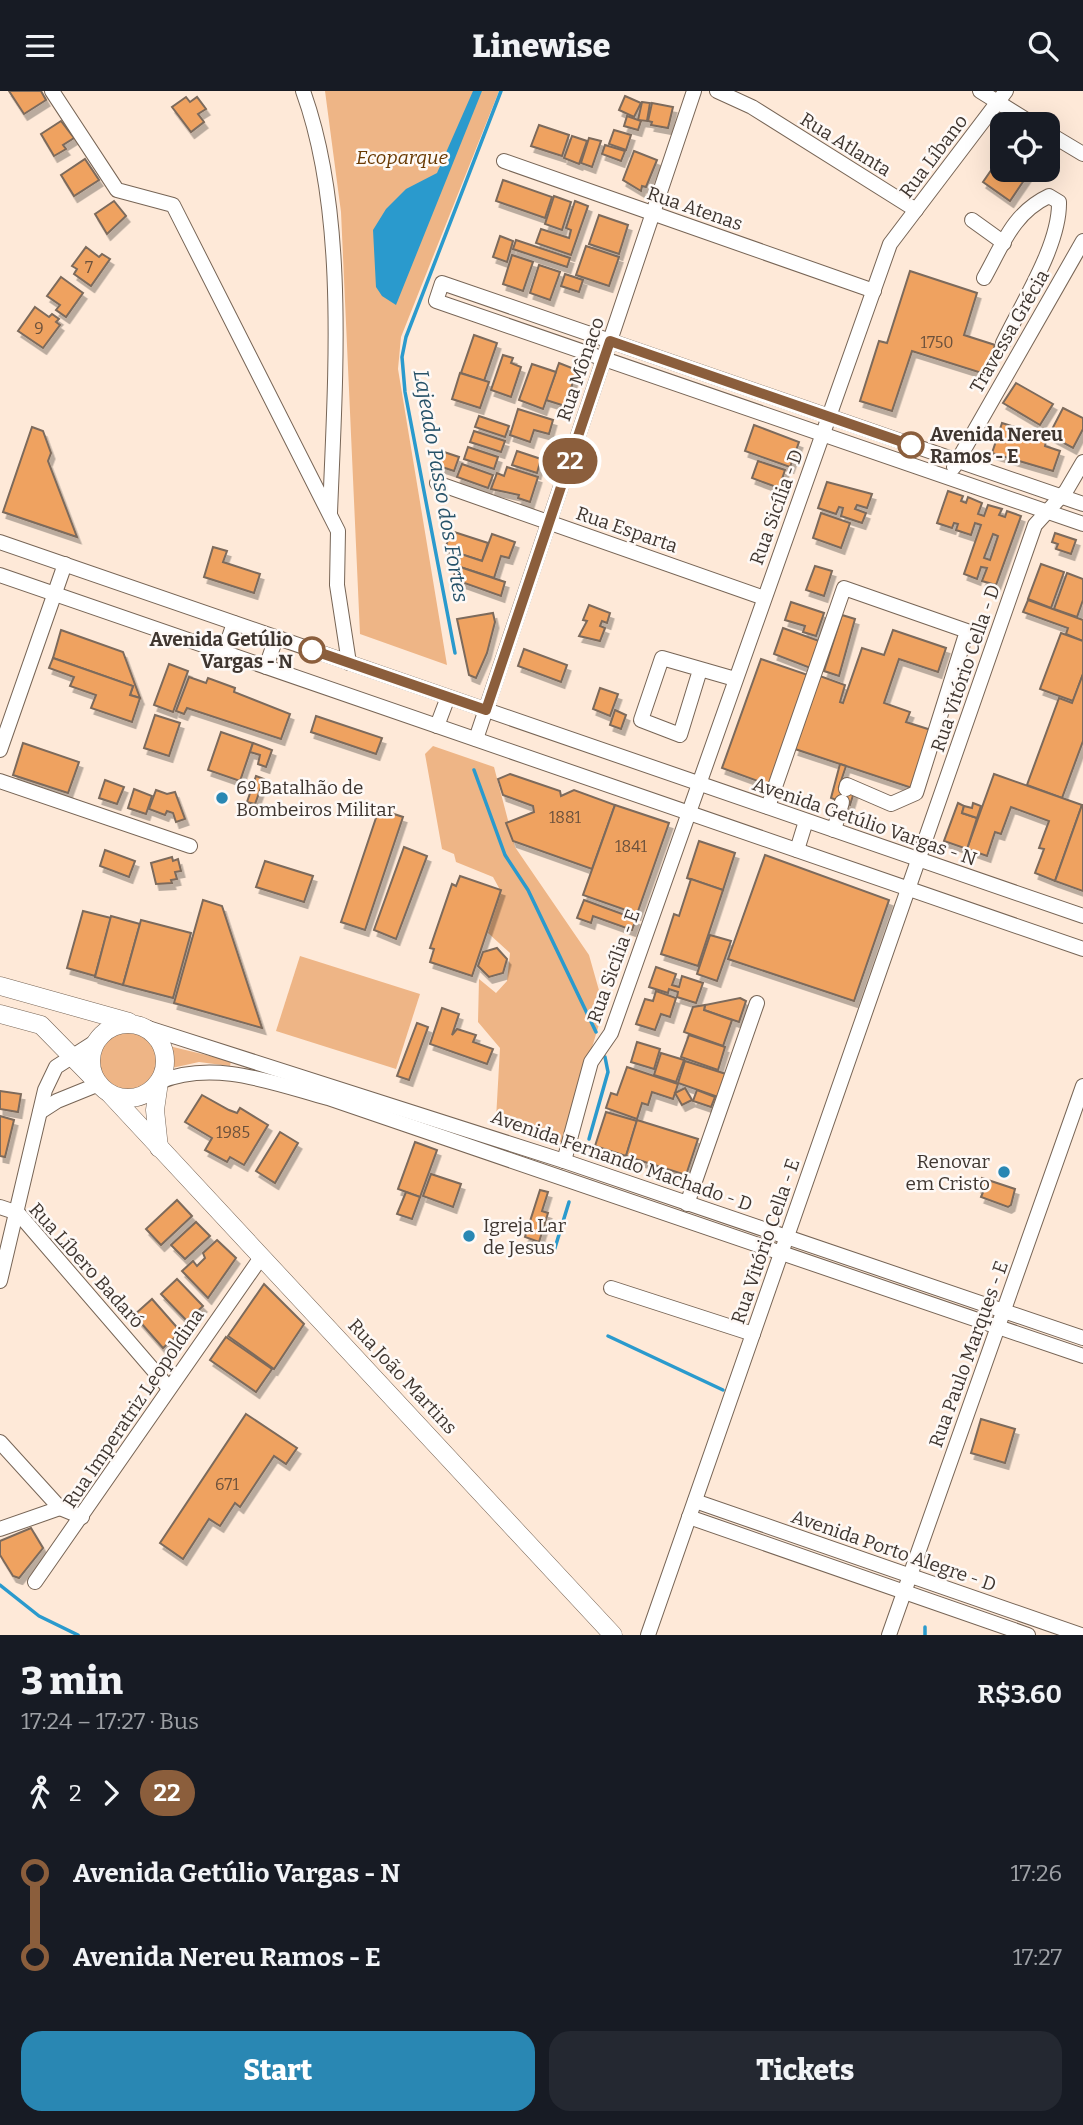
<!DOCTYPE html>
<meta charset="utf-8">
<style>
:root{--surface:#171b24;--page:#242831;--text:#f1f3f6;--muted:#9ea1a6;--accent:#2987b3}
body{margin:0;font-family:Bitter,serif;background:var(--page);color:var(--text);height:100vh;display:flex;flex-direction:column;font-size:26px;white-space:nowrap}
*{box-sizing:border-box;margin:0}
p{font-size:23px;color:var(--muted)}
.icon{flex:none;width:38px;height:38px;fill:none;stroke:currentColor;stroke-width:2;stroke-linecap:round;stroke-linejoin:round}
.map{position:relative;height:1544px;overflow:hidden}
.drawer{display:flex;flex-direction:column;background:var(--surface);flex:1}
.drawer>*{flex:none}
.badge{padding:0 14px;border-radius:23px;font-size:24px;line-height:46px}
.controls{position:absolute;left:990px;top:21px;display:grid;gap:14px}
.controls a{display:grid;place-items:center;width:70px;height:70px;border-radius:14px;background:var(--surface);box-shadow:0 7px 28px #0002;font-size:35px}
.map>.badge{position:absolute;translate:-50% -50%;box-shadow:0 0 0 4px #fff}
.legs{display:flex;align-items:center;gap:10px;height:77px;padding:0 21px;font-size:23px}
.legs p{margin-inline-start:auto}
.headline{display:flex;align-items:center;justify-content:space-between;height:119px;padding:0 21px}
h1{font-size:38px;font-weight:800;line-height:52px}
.action{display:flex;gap:14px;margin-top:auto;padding:14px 21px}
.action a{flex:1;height:80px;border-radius:21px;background:var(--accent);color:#fff;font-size:28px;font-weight:800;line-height:80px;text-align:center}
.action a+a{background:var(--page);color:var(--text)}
ul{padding:0 21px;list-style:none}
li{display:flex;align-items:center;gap:24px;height:84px;font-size:26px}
li i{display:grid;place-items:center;width:10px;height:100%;margin:0 9px;background:currentColor}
li i::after{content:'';width:18px;height:18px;margin:-9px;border:5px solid;border-radius:50%;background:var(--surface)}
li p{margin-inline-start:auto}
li:first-child i{background:linear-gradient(#0000 50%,currentColor 0)}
li:last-child i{background:linear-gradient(currentColor 50%,#0000 0)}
header{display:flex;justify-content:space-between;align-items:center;height:91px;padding:0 21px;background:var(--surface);font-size:32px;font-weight:800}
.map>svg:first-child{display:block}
.green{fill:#eeb586}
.water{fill:#2a9acd}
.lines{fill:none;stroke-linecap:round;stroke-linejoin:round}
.stream{stroke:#2a9acd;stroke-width:3.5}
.building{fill:#efa261;stroke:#7c6a5b;stroke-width:2;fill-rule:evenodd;filter:url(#shadow)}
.minor-casing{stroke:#776556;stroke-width:16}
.major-casing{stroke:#776556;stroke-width:19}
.minor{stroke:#fff;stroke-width:14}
.major{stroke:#fff;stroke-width:18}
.line-1-casing{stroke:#fff;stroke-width:16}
.line-1{stroke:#8b5e3c;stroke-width:10}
.stop-1-dot{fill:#fff;stroke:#8b5e3c;stroke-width:3.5}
.poi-dot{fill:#2987b3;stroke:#fef9f6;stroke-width:2.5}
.labels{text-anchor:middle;stroke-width:5;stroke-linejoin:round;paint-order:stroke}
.number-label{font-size:16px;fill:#6b513c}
.street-label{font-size:19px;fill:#3f3630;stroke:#fef9f6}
.park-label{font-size:19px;font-style:italic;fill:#683800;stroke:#fef9f6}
.stop-label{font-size:19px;font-weight:bold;fill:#3f3630;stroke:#fef9f6;text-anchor:start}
.poi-label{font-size:19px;fill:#3f3630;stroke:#fef9f6;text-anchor:start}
.water-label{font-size:21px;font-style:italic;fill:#275269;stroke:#fef9f6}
</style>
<header><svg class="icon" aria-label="menu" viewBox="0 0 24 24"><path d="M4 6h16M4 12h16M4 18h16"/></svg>Linewise<svg class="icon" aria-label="search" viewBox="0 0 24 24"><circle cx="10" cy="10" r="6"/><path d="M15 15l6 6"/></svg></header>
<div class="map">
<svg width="1083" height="1544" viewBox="0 0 1083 1544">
<defs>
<filter id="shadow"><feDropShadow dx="3.5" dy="6" stdDeviation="0" flood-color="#0004"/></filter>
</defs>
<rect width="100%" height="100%" fill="#fee9d8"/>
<g class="green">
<path d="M325 0H499L401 246 398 278 447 574 360 543 341 121Z"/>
<path d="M433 655 494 676 515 756 589 864 604 917 563 1052 496 1028 500 957 478 931 479 888 496 902 507 890 510 862 488 842 499 797 493 786 456 771 454 763 442 758 425 663Z"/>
<path d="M300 865 420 903 396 978 276 940Z"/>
<circle cx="129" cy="969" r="30"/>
<path d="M169 955 231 970 230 975 199 971 172 977Z"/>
</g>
<path class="water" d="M473 0H482L396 214 382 205 376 196 373 139 386 118 406 98 437 82Z"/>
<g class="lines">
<g class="stream">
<path d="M455 562 405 301 402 266 406 246 501 0"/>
<path d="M474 679 505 764 528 799 596 941"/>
<path d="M589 1048 608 981 605 966"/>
<path d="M554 1160 569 1111"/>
<path d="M608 1245 723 1299"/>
<path d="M0 1494 39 1525 78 1544"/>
<path d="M925 1544V1536"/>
</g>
</g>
<g class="building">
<path d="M9 0H41L46 9 24 23Z"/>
<path d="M625 5 641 12 634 26 619 19Z"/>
<path d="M186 6 190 11 197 6 206 18 198 23 204 31 191 41 172 16Z"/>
<path d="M642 11 650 12 647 30 638 29Z"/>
<path d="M652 12 673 16 668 37 651 34 652 31 648 30Z"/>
<path d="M627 25 641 30 638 39 624 35Z"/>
<path d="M61 30 74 47 63 54 66 58 54 65 41 43Z"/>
<path d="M539 34 569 44 562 65 531 55Z"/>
<path d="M614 39 631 44 626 59 609 53Z"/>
<path d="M572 45 587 50 579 73 564 67Z"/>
<path d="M589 47 601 50 592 76 581 72Z"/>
<path d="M605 54 625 60 621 70 602 63Z"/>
<path d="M634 60 657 69 646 96 642 95 641 100 623 89Z"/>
<path d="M1003 62V79H1031L1010 110 983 91Z"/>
<path d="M85 68 99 89 74 105 61 84Z"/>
<path d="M503 89 552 106 545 127 496 110Z"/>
<path d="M554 105 571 111 562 139 545 133Z"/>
<path d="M114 110 126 125 107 143 95 123Z"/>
<path d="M575 110 588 115 571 164 536 152 541 138 569 147 571 139 566 137Z"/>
<path d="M599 124 628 134 619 163 589 153Z"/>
<path d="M500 145 513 150 507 171 493 166Z"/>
<path d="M516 149 570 167 567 176 513 158Z"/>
<path d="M586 155 619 166 609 195 576 184Z"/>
<path d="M86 156 99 166 102 163 110 168 91 195 74 183 77 178 72 175Z"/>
<path d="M512 164 533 171 523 200 503 193Z"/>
<path d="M539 174 560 181 550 209 530 202Z"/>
<path d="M910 180 977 202 964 244 995 254 985 283 912 260 892 320 860 310 879 250 887 252Z"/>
<path d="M565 183 583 189 579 201 561 195Z"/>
<path d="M61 186 83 202 66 226 56 219 60 214 47 205Z"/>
<path d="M35 216 49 226 52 223 59 228 56 231 60 234 43 257 18 240Z"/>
<path d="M474 244 497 252 484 290 461 282Z"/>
<path d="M503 264 513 267 511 272 521 276 511 306 491 299Z"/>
<path d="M559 272 577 279 565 315 546 309Z"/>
<path d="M532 273 556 281 543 318 519 309Z"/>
<path d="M460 282 489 291 480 317 452 308Z"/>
<path d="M1016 292 1053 313 1040 334 1003 312Z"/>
<path d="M1063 317 1083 327V338L1073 357 1049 344Z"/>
<path d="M518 318 553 329 549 343 534 339 530 351 510 344Z"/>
<path d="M479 325 509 335 505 346 475 336Z"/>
<path d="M1002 332 1030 341 1029 344 1046 350 1045 355 1060 360 1053 380 992 362Z"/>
<path d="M754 334 799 351 790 376 745 360Z"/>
<path d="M32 336 43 340 51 362 48 370 77 446 3 421Z"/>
<path d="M474 340 505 350 501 361 470 351Z"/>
<path d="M468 356 498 366 494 378 464 368Z"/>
<path d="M441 360 459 366 454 380 436 374Z"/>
<path d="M517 360 541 368 537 382 512 374Z"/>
<path d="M758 370 785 379 779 397 752 387Z"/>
<path d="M462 373 493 384 488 397 457 386Z"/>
<path d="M507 376 538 386 530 411 518 407 519 404 491 398 497 382 504 385Z"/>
<path d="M827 391 872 403 867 417 857 414 855 418 866 422 862 432 841 425 843 417 839 416 836 423 818 417Z"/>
<path d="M948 400 963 405 961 410 966 412 968 406 982 412 978 423 984 425 988 414 1002 418 999 424 1005 426 1007 420 1021 425 996 494 982 490 987 477 981 476 977 488 964 483 981 434 975 432 971 444 956 439 958 433 954 432 952 437 937 432ZM993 443 998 445 990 469 984 467Z"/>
<path d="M821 422 850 432 841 457 813 447Z"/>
<path d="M451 440 488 452 482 470 445 458Z"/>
<path d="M1055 442 1076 449 1071 463 1056 458 1058 453 1052 451Z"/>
<path d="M492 443 515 451 509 467 501 465 494 487 457 475 461 463 482 470Z"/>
<path d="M213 456 227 460 223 471 260 483 254 502 204 486Z"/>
<path d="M1041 473 1064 481 1051 517 1028 508Z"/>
<path d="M457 475 505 491 501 505 453 488Z"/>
<path d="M815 475 832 480 824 505 806 499Z"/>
<path d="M1067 482 1083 488V509L1077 526 1054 518Z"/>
<path d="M1028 509 1083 529V550L1066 543 1068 537 1023 521Z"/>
<path d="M791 511 824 522 816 545 803 541 805 535 785 529Z"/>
<path d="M589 514 610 522 607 532 602 530 600 535 605 537 600 550 579 545 587 530 583 529Z"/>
<path d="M493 522 495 531 487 562 476 587 469 584 457 528Z"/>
<path d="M842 524 855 528 839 585 824 580Z"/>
<path d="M783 537 822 551 813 578 774 563Z"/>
<path d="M61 539 123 561 140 607 130 604 133 595 53 567Z"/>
<path d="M893 539 946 557 938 581 899 568 884 612 910 621 906 631 931 639 912 697 795 658 820 585 845 594 840 611 843 612 862 557 884 564Z"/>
<path d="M1061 542 1083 550V583L1073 610 1040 598Z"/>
<path d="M524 558 567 574 561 591 518 575Z"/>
<path d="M53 567 133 595 130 604 140 607 132 631 91 617 96 604 70 595 74 586 49 577Z"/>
<path d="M761 568 808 584 769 694 722 677Z"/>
<path d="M169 573 188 580 173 621 154 614Z"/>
<path d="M1083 583V650L1062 707 1027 694 1059 607 1072 612Z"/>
<path d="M189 586 206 592 208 587 235 597 234 601 290 623 281 648 187 617 184 623 176 620Z"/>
<path d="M600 597 618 603 610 625 593 618Z"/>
<path d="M615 619 626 624 621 638 610 634Z"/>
<path d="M155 624 180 632 169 665 144 657Z"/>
<path d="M316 625 382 647 376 663 311 641Z"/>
<path d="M221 641 253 652 240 690 208 679Z"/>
<path d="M23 652 79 671 68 702 13 684Z"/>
<path d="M253 652 272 659 266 676 258 673 260 664 250 661Z"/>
<path d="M840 673 846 675 839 696 854 701 850 714 831 707Z"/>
<path d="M510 683 560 700 561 705 574 699 615 714 592 778 513 750 506 732 534 721 533 715 503 704 498 688Z"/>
<path d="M994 683 1082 714 1055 790 1035 782 1044 758 1039 757 1049 730 1011 716 1001 743 995 741 987 765 967 758Z"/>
<path d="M256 685 264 688 255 713 247 711Z"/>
<path d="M105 689 124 696 117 713 99 707Z"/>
<path d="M134 698 152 705 146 723 128 717Z"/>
<path d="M156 699 167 703 175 701 185 728 176 731 173 722 167 720 165 724 149 718Z"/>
<path d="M958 712 964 715 962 722 977 727 967 758 944 750Z"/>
<path d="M973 712 981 715 977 727 962 722 964 715 972 717Z"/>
<path d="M615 714 669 732 637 823 583 804Z"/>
<path d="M1082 714H1083V800L1055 790Z"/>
<path d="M379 718 403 726 365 839 341 831Z"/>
<path d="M699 750 735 762 723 799 687 787Z"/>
<path d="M404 756 427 765 396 848 374 839Z"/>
<path d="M105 759 135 770 129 786 100 775Z"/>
<path d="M765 764 889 809 854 910 728 868Z"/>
<path d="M172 766 173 770 178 768 181 780 175 781 177 788 171 789 172 792 156 793 151 772Z"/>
<path d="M265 770 313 785 304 811 256 796Z"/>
<path d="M460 785 501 799 472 885 430 871 434 858 430 857 452 793 456 795Z"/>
<path d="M691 788 723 799 698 875 661 863 674 823 679 825Z"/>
<path d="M203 809 222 815 262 937 174 912Z"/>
<path d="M584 809 636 828 632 839 593 825 591 832 577 827Z"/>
<path d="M83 820 111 827 95 885 67 877Z"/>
<path d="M111 825 140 833 123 894 95 886Z"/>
<path d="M141 829 191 842 173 907 123 894Z"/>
<path d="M710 844 731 850 717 890 697 883Z"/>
<path d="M497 857 507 868 503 882 489 886 478 875 483 861Z"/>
<path d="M656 876 676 883 672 894 679 896 682 885 703 892 696 912 677 906 678 901 669 898 668 902 649 896Z"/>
<path d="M656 900 676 907 670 926 661 923 655 939 636 933 645 908 653 910Z"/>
<path d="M740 907 746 910 739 931 704 919 705 914Z"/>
<path d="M705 914 704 919 732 929 723 955 684 941 693 916Z"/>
<path d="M442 917 459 923 452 944 457 938 476 944 473 951 493 958 487 973 430 953Z"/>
<path d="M417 932 428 936 409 989 397 985Z"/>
<path d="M689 944 725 956 718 979 681 966Z"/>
<path d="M637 951 660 958 654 978 631 971Z"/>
<path d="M661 962 684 969 676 991 654 984Z"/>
<path d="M685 970 726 983 718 1006 678 992Z"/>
<path d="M627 976 678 993 673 1008 652 1001 648 1014 642 1012 637 1028 606 1017 611 1002 617 1004Z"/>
<path d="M685 997 692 1009 682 1014 675 1002Z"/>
<path d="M697 999 715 1006 711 1016 693 1010Z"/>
<path d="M0 1000 21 1003 18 1021 0 1018Z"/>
<path d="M202 1004 229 1019 237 1022 240 1017 268 1034 244 1074 230 1066 227 1071 205 1059 212 1047 185 1031Z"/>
<path d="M606 1021 637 1030 626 1065 595 1055Z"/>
<path d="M0 1025 14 1029 5 1066 0 1065Z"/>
<path d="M637 1029 698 1048 686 1084 626 1065Z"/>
<path d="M280 1041 298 1052 275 1092 256 1080Z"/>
<path d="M415 1051 437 1059 420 1106 398 1098Z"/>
<path d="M431 1083 461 1093 453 1116 423 1105Z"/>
<path d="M982 1087 1015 1098 1011 1114 1008 1116 981 1106 984 1099 978 1096Z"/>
<path d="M540 1099 548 1101 542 1120 548 1122 539 1151 525 1146Z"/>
<path d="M406 1101 420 1106 412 1128 397 1123Z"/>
<path d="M177 1109 192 1125 161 1154 146 1138Z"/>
<path d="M196 1131 210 1145 185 1168 171 1154Z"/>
<path d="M217 1149 236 1167 208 1207 182 1180 193 1170 197 1175 205 1167 203 1162Z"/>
<path d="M177 1188 203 1215 187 1230 161 1203Z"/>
<path d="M264 1193 304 1233 274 1278 228 1245Z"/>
<path d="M152 1208 181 1241 163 1257 134 1224Z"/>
<path d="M226 1246 272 1278 256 1301 210 1269Z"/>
<path d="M246 1323 297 1357 286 1373 274 1365 240 1416 235 1412 220 1435 209 1428 183 1468 160 1452Z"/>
<path d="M981 1328 1015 1338 1005 1372 971 1362Z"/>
<path d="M31 1437 43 1457 19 1487 13 1485 0 1464V1450Z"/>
</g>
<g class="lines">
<g class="minor-casing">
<g id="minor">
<path d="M52 0 117 99 173 114 338 440 337 494 349 572"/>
<path d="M303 0C348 124 335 290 330 422"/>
<path d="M717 0 752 16 916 119"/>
<path d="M980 0 1033 33"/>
<path d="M1048 42 1083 63"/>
<path d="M504 70 874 200"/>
<path d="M972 129 1004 152"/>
<path d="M984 187C1003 153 1013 122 1049 105L1059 111C1060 154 1022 212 1003 252"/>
<path d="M954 376 1083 150"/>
<path d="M437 392 764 507"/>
<path d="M1083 413 442 192 436 210 1083 433"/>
<path d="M0 451 1083 825"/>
<path d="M0 484 1083 858"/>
<path d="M224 561 234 532"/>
<path d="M266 576 276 547"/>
<path d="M700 579 680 644 641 629 662 567 735 588"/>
<path d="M437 635 448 606"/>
<path d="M476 648 694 0"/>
<path d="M0 659 65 473"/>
<path d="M0 690 190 755"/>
<path d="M768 716 844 497 967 540 916 702 891 713 847 694 846 698"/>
<path d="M834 739 842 711"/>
<path d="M797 759 806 730"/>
<path d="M145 936 564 1070 1083 1247"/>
<path d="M159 991C214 968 273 992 328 1007L1083 1265"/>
<path d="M40 1021 57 1010 99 993"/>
<path d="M564 1070 591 971 611 942 890 153 1006 0"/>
<path d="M687 1113 757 912"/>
<path d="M0 1116 18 1122 168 1296"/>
<path d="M0 1190 45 999 56 976 95 951"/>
<path d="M611 1197 753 1243"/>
<path d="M0 1351 60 1417 82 1426"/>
<path d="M695 1410 1081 1544"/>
<path d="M689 1426 1028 1544"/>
<path d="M0 1438 60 1417"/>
<path d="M35 1491 262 1165"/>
<path d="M648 1544 1035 434 1066 400 1083 371"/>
<path d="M889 1544 1083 995"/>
</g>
</g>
<g class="major-casing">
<g id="major">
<path d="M0 895 129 931"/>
<path d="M0 923 41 934 94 988"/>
<circle cx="128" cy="970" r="37"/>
<path d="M110 1003 613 1544"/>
<path d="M159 1057 155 1019 159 991"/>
</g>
</g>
<use href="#minor" class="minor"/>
<use href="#major" class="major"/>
</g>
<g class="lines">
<g class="line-1-casing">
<path id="line-1" d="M312 559 486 619 610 250 911 354"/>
</g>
<use href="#line-1" class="line-1"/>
</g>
<g class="stop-1-dot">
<circle cx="911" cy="354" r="12"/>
<circle cx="312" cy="559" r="12"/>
</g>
<g class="poi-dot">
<circle cx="222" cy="707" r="7"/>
<circle cx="1004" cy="1081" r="7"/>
<circle cx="469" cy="1145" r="7"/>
</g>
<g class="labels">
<g class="number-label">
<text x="89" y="182">7</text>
<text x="39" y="243">9</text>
<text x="937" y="257">1750</text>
<text x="565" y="732">1881</text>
<text x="631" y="761">1841</text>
<text x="233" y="1047">1985</text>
<text x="227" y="1399">671</text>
</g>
<g class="street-label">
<text transform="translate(846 53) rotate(32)" y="7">Rua Atlanta</text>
<text transform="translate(933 65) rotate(-53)" y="7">Rua Líbano</text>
<text transform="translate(695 117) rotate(19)" y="7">Rua Atenas</text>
<text transform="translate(1009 240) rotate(-60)" y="7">Travessa Grécia</text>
<text transform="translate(580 278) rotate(-71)" y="7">Rua Mônaco</text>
<text transform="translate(776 416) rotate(-70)" y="7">Rua Sicília - D</text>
<text transform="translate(627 438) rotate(19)" y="7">Rua Esparta</text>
<text transform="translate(965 577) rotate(-71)" y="7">Rua Vitório Cella - D</text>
<text transform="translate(865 730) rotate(19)" y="7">Avenida Getúlio Vargas - N</text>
<text transform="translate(613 875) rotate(-70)" y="7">Rua Sicília - E</text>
<text transform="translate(622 1069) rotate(19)" y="7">Avenida Fernando Machado - D</text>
<text transform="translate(765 1150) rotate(-71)" y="7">Rua Vitório Cella - E</text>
<text transform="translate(87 1174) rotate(48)" y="7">Rua Líbero Badaró</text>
<text transform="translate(968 1263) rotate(-70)" y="7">Rua Paulo Marques - E</text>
<text transform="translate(403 1285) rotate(47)" y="7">Rua João Martins</text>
<text transform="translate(133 1317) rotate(-56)" y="7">Rua Imperatriz Leopoldina</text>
<text transform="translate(894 1459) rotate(19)" y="7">Avenida Porto Alegre - D</text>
</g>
<g class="park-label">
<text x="402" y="73">Ecoparque</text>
</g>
<g class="stop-label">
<text x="930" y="350">Avenida Nereu<tspan x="930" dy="22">Ramos - E</tspan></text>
<text x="293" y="555" text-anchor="end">Avenida Getúlio<tspan x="293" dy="22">Vargas - N</tspan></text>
</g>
<g class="poi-label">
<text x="236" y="703">6º Batalhão de<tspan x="236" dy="22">Bombeiros Militar</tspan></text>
<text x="990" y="1077" text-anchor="end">Renovar<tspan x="990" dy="22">em Cristo</tspan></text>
<text x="483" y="1141">Igreja Lar<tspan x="483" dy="22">de Jesus</tspan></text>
</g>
<g class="water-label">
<text transform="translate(441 395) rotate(80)" y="7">Lajeado Passo dos Fortes</text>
</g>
</g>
</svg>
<div class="controls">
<a><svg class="icon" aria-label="locate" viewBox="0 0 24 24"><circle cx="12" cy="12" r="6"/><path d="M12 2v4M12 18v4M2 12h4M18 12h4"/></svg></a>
</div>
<b class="badge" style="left:570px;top:370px;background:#8b5e3c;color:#fff">22</b>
</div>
<section class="drawer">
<div class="headline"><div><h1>3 min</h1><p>17:24 – 17:27 · Bus</p></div><b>R$3.60</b></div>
<div class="legs"><svg class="icon" aria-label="walk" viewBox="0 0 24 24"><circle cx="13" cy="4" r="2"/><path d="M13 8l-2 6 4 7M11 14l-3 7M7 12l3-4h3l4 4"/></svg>2<svg class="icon" aria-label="forward" viewBox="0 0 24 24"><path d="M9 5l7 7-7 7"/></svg><b class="badge" style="background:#8b5e3c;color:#fff">22</b></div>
<ul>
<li><i style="color:#8b5e3c"></i><b>Avenida Getúlio Vargas - N</b><p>17:26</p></li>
<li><i style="color:#8b5e3c"></i><b>Avenida Nereu Ramos - E</b><p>17:27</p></li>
</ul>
<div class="action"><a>Start</a><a>Tickets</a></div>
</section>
